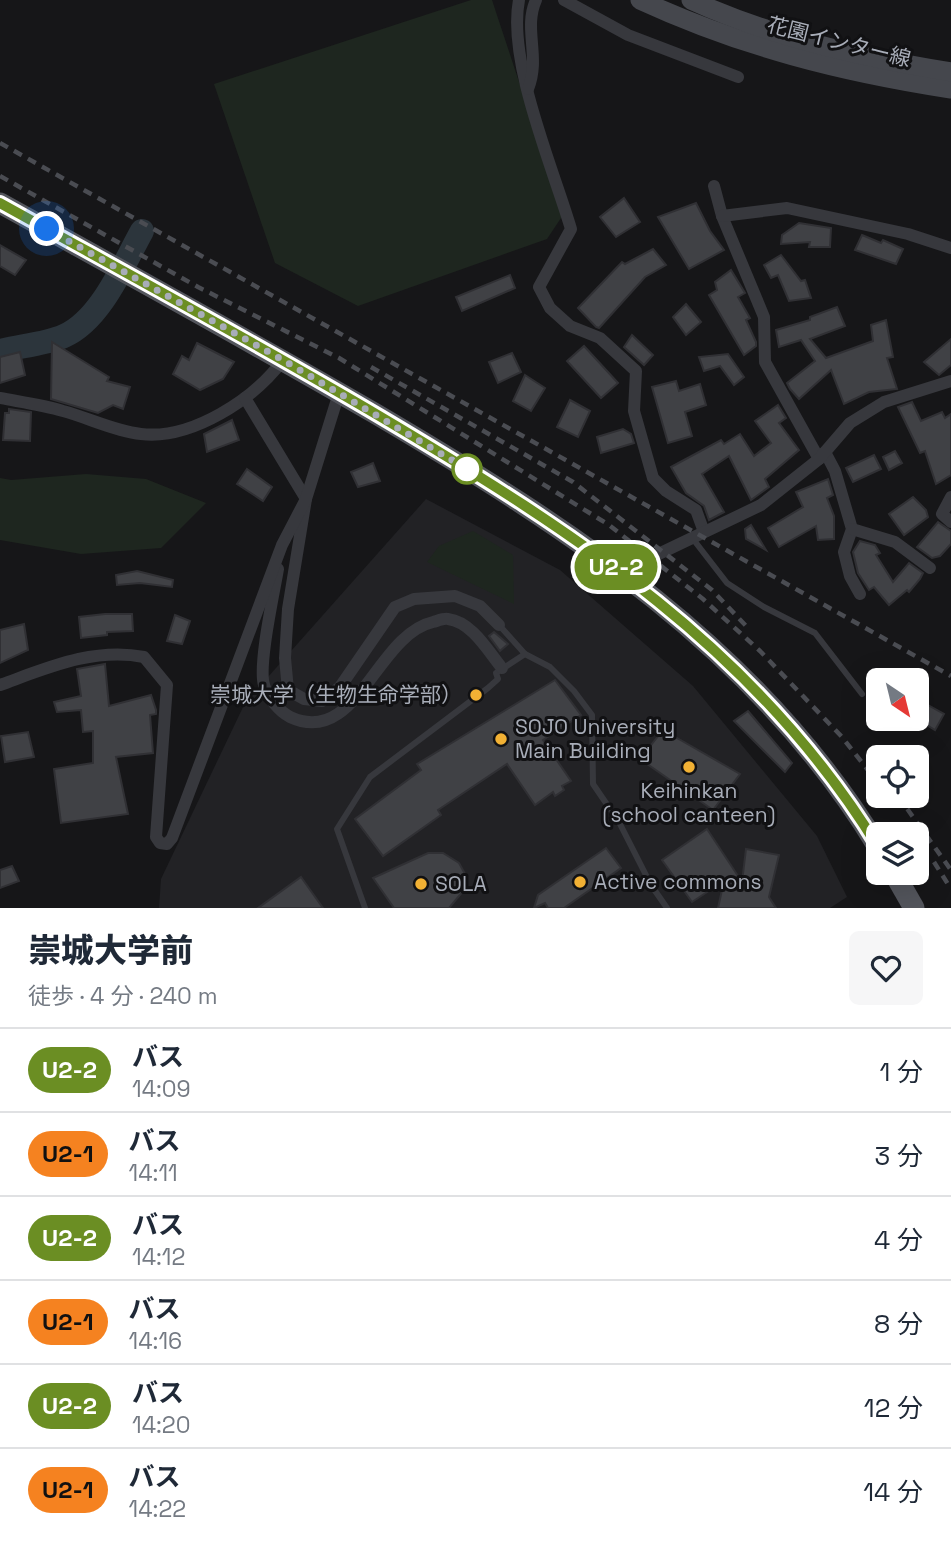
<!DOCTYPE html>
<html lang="ja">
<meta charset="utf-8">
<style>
:root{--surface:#fff;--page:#f6f6f7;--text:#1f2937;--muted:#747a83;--line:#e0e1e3}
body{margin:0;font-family:"Space Grotesk","Noto Sans JP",sans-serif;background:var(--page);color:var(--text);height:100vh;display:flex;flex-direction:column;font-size:26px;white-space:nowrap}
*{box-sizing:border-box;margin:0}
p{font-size:23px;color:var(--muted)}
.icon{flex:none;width:38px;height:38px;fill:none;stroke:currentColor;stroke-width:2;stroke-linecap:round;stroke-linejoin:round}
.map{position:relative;height:908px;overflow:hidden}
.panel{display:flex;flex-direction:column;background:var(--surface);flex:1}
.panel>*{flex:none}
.badge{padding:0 14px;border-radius:23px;font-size:24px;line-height:46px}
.needle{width:46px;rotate:145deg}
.fabs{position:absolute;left:866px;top:668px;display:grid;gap:14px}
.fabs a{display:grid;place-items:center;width:63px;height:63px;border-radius:10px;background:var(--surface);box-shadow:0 7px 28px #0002;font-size:35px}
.you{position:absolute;width:35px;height:35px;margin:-18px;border:5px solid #fff;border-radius:50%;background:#1a73e8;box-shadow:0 0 0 10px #1a73e833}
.map>.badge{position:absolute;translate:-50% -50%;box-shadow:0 0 0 4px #fff}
.round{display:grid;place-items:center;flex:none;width:74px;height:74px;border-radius:10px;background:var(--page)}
.headline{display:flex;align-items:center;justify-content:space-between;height:119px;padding:0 28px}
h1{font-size:33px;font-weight:800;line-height:52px}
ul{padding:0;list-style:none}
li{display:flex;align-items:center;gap:21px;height:84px;padding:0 28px;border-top:2px solid var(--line)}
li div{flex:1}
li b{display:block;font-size:26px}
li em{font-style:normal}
li .badge{min-width:77px;font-weight:700;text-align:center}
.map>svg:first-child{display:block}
.built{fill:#222225}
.green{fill:#1e261f}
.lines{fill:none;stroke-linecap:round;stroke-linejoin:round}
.river{stroke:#2c353c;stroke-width:24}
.building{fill:#404145;stroke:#303034;stroke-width:2}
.lane{stroke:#37383d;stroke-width:6}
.street{stroke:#37383d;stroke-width:12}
.secondary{stroke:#45474d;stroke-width:19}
.primary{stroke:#53555c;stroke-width:21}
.rail{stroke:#4a4c52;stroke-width:4.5;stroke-dasharray:9 7;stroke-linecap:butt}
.line-casing{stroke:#fff;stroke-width:16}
.line{stroke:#6b8e23;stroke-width:10}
.walk{stroke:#a8adb8;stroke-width:7;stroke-dasharray:0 12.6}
.stop-dot{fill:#fff;stroke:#6b8e23;stroke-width:3.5}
.poi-dot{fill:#f2b134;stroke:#111113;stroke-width:2.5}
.labels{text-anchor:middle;stroke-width:6;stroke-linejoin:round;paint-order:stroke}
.street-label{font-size:21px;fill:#a8adb8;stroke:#111113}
.poi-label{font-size:21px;fill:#a8adb8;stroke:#111113;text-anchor:start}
</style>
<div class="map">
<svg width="951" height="908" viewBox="0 0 951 908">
<rect width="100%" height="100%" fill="#161618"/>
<path class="built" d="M426 499 560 570 693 686 817 836 847 897 830 908H159L161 879 245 703Z"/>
<g class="green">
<path d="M471 0H492L563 215 547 239 358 306 275 263 214 84Z"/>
<path d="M86 474 146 479 206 503 161 548 81 554 0 540V478L11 480Z"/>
<path d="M473 531 513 555 514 604 427 562 439 546Z"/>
</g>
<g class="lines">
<path class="river" d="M0 351C20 346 46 344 64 336 101 320 124 263 142 231"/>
</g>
<g class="building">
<path d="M624 198 640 222 616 237 600 217Z"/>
<path d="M696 203 710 231 724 250 689 269 658 217Z"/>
<path d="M799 223 831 228 830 247H809L810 242 781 244 782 235Z"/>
<path d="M862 235 881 243 883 240 903 249 896 264 855 250Z"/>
<path d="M0 245 26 260 15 275 0 266Z"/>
<path d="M653 249 666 265 645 277 599 328 596 327 578 308 622 262 625 264Z"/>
<path d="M781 255 801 281 805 280 811 298 789 301 778 275 771 278 764 265Z"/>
<path d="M731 270 745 293 738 297 750 318 746 320 756 342V346L744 355 709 295 717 290 715 282Z"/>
<path d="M510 275 515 288 462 311 456 297Z"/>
<path d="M686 304 701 322 686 335 673 317Z"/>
<path d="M837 307 845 326 810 339 826 358 873 341 871 325 886 320 893 357 887 358 897 389 869 392 844 404 831 370 799 399 790 389 787 383 815 361 801 340 779 347 776 330 810 320V317Z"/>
<path d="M632 335 653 355 644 365 624 347Z"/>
<path d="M951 339V365L939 375 924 362Z"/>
<path d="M52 342 109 377 107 381 130 387 123 409 113 405 98 413 51 399Z"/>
<path d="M197 343 234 362 223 379 200 390 173 374 182 356 189 360Z"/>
<path d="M584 346 618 383 601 398 567 361Z"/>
<path d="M20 352 25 375 0 383V357Z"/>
<path d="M512 353 521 372 498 383 489 362Z"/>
<path d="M728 354 744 377 734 385 720 366 704 371 699 357Z"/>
<path d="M525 375 545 388 531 411 513 401Z"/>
<path d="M676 381 679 391 700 384 706 405 685 412 692 436 668 443 652 387Z"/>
<path d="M570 400 590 411 578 437 557 427Z"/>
<path d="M912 402 921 421 942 412 945 418 951 414V475L936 484 925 451 920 453 898 407Z"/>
<path d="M778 405 786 418 779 423 799 450 765 479 769 487 751 500 729 456 702 474 724 512 709 520 704 506 686 493 671 467 721 440 724 444 740 434 754 456 771 443 755 421Z"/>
<path d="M9 409 31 412 30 441 3 440 5 413H9Z"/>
<path d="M232 420 239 440 207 452 204 434Z"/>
<path d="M623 429 631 434 634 443 601 453 597 437Z"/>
<path d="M895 451 902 463 889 470 883 457Z"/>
<path d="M874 455 881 469 853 482 846 468Z"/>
<path d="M373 463 380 481 358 487 351 472Z"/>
<path d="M247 469 272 487 263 501 237 484Z"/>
<path d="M828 479 833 495 827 498 834 516V539L818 540 816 526 779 547 768 528 803 507 796 492Z"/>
<path d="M913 497 926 510 928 517 904 535 889 514Z"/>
<path d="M938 522 951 531V544L940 556 932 558 917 547Z"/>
<path d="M751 525 766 550 746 539 745 529Z"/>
<path d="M860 541 875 545 880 553 876 555 893 582 909 563 923 573 920 579 909 592 907 590 889 605 874 587 869 590 858 573 853 552Z"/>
<path d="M137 571 173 580 172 587 140 583 117 585 116 575Z"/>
<path d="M105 614H132L133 631 107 632V635L81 638 79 617Z"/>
<path d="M175 615 190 621 182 644 167 641Z"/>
<path d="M24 624 28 650 0 663V630Z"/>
<path d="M494 632 508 644 500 651 489 636Z"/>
<path d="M105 664 109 706 151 695 156 710V714L150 715 153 753 116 757 128 814 61 823 54 769 93 763V731L83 732 81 710 57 712 54 702 81 696 77 669Z"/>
<path d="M555 680 581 715 543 740 571 781 562 786 564 790 555 796 553 792 535 805 507 764 438 810 441 815 383 856 355 819 421 770 417 764Z"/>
<path d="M917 699 944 714 935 730 917 719Z"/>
<path d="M748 711 792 763 785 772 734 721Z"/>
<path d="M663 730 740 774 713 810 640 759Z"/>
<path d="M28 732 34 757 5 762 1 736Z"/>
<path d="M707 829 742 882 746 849 779 855 769 897 776 908H718L724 881 692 902 662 860Z"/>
<path d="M606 848 621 868 564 908H548L545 903 534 908 538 895Z"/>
<path d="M428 853H443L459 863 465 874V889L449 908H394L373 878Z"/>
<path d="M12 866 19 881 0 888V870Z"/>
<path d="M301 877 323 908H258Z"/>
</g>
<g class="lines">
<g class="lane">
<path d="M693 539 727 583 764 607 815 633 862 694"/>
<path d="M525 654 550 667 574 691 592 715 593 784 619 822 651 885 667 908"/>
<path d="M365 908 337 829 370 777 488 688 498 679 496 673 525 654 499 625"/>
</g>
<g class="street">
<path d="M519 0C507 61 553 168 571 229L539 287 550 308 570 326 600 338 636 371 634 411 653 478 666 491 696 510 704 532"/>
<path d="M564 0 628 35 738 77"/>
<path d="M528 89C541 57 523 29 536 0"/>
<path d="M714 186 722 216 764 317 765 362 819 459"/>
<path d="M722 216 787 208 908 234 951 248"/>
<path d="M0 398C21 402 43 405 63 411 89 418 114 431 141 434 192 440 254 399 283 360"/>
<path d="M245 398 306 499 288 609 285 658 288 690 304 699 322 701 340 687 395 607 414 599 455 596 480 606 499 625"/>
<path d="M825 452 835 471 852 529 844 552 850 576 860 594"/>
<path d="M951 497 942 514 951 522"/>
<path d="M852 529 895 542 930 568"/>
<path d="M278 569C274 593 258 665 264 685 268 698 279 711 290 717 357 748 376 635 433 622 437 621 444 618 448 619 472 622 488 651 502 668"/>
<path d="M623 571 761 505 819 459 850 423 884 402 951 381"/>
<path d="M0 685C47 668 94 647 144 657L167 685 156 837 160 843 167 844 172 838 282 545 306 499 339 393"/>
</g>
<g class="secondary">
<path d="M640 0C742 47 841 72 951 89"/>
<path d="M691 0C774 38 861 57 951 72"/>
</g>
<g class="primary">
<path d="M0 203C126 273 252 342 376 414 571 529 758 649 878 847"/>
<path d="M894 873 914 908"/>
</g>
<g class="rail">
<path d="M0 143 951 676"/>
<path d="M0 176 198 287 339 358 609 525 703 599 760 651 842 737 878 783"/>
<path d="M371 367 573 482 712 590 749 629"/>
<path d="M898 796 951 870"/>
<path d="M934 862 951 889"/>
</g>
</g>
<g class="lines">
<g class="line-casing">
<path id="line" d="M0 203C128 274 256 343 381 417 575 532 758 650 878 847"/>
</g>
<use href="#line" class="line"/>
<path class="walk" d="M47 229 283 360 472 472 467 469"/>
</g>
<circle class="stop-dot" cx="467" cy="469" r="14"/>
<g class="poi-dot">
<circle cx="476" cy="695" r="7"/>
<circle cx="501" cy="739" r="7"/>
<circle cx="689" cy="767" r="7"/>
<circle cx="580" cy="882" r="7"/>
<circle cx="421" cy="884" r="7"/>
</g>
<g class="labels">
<g class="street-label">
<text transform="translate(839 42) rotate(14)" y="7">花園インター線</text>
</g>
<g class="poi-label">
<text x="462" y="702" text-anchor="end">崇城大学（生物生命学部）</text>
<text x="515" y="734">SOJO University<tspan x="515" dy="24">Main Building</tspan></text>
<text x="689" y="798" text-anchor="middle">Keihinkan<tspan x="689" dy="24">(school canteen)</tspan></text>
<text x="594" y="889">Active commons</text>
<text x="435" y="891">SOLA</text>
</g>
</g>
</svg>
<div class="fabs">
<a><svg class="needle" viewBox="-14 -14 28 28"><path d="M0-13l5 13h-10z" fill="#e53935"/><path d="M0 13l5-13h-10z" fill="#747a83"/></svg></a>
<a><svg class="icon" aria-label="locate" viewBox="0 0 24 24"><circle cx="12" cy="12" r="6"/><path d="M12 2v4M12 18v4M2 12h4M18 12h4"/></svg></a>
<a><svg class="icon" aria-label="layers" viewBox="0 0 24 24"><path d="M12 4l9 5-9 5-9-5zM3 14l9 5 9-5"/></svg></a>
</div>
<div class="you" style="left:47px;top:229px"></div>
<b class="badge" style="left:616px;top:567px;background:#6b8e23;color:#fff">U2-2</b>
</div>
<section class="panel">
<div class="headline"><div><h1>崇城大学前</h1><p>徒歩 · 4 分 · 240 m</p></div><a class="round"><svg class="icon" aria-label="heart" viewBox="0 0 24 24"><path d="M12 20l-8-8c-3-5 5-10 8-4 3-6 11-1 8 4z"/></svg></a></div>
<ul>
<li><span class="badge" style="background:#6b8e23;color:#fff">U2-2</span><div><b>バス</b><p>14:09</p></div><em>1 分</em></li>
<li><span class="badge" style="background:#f58220;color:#111">U2-1</span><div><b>バス</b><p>14:11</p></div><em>3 分</em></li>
<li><span class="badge" style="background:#6b8e23;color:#fff">U2-2</span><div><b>バス</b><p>14:12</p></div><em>4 分</em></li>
<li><span class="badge" style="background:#f58220;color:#111">U2-1</span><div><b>バス</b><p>14:16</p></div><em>8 分</em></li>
<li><span class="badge" style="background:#6b8e23;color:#fff">U2-2</span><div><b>バス</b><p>14:20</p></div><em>12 分</em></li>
<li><span class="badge" style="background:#f58220;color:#111">U2-1</span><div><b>バス</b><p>14:22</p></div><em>14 分</em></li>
</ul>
</section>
